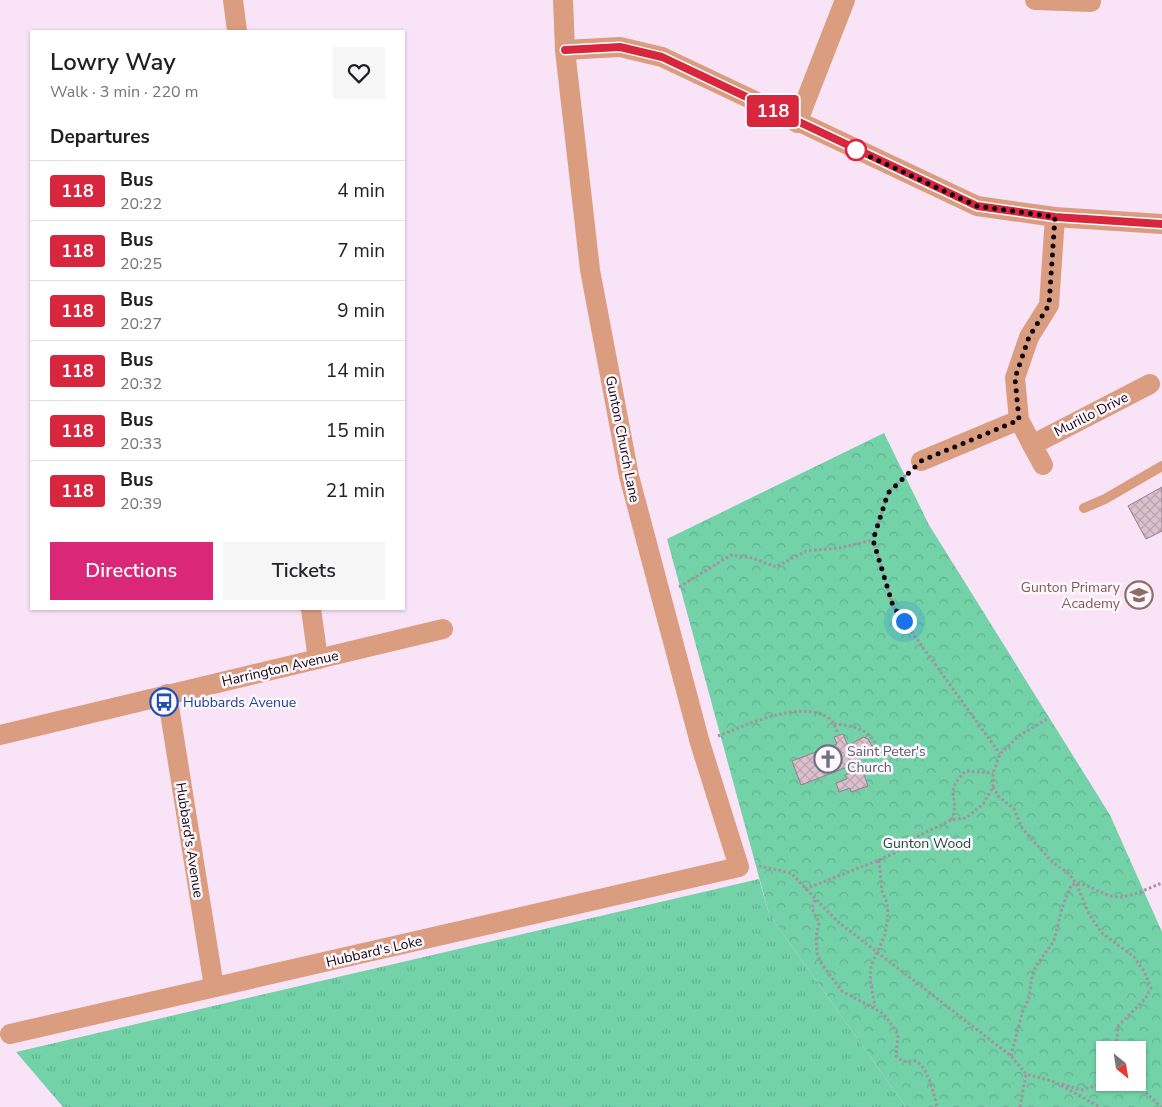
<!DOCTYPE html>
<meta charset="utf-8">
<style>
:root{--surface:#fff;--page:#f6f6f6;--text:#202124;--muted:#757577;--line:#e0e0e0;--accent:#db2777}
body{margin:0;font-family:"Nunito Sans",sans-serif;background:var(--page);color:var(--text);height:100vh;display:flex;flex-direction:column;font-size:19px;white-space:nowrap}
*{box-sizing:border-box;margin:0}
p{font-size:16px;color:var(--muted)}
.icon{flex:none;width:28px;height:28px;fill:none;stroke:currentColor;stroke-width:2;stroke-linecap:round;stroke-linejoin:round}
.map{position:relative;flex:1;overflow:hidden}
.sheet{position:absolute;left:30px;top:30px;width:375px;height:580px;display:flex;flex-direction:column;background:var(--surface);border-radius:0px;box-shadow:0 1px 4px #0004}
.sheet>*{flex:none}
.badge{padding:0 10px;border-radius:4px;font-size:18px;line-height:32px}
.needle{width:32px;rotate:150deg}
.buttons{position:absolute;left:1096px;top:1041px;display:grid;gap:10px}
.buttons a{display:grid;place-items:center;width:50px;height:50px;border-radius:0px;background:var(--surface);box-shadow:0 1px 4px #0004;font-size:25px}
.you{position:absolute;width:25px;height:25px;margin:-12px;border:4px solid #fff;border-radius:50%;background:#1a73e8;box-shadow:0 0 0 8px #1a73e833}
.map>.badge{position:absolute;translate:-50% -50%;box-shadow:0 0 0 2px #fff}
h2{padding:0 20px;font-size:19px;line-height:45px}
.round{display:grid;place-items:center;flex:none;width:52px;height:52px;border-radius:0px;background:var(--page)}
.headline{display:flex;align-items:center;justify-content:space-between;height:85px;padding:0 20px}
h1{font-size:24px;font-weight:600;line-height:38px}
.button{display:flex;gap:10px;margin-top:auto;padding:10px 20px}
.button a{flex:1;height:58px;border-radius:0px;background:var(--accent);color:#fff;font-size:20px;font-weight:600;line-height:58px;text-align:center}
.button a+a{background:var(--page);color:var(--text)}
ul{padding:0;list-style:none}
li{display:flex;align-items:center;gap:15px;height:60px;padding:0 20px;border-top:1px solid var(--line)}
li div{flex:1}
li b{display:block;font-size:19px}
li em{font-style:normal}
li .badge{min-width:55px;font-weight:700;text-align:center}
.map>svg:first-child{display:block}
.grass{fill:url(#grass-tufts)}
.forest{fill:url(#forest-crowns);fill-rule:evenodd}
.building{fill:url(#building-cross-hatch);stroke:#987e8a}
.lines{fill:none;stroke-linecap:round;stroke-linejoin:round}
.path{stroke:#a392a2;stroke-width:3;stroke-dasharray:2.5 2.5;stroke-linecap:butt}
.lane{stroke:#da9d80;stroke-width:10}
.street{stroke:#da9d80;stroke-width:20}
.line-casing{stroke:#fff;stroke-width:11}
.line{stroke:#d7263d;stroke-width:8}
.walk{stroke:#100910;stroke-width:5;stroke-dasharray:0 9}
.stop-dot{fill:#fff;stroke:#d7263d;stroke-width:2.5}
.labels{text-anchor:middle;stroke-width:5;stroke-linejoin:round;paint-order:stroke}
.street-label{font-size:14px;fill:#100910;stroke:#fef5fd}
.education-label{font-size:14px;fill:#785e54;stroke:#fef5fd;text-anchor:end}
.transit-label{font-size:14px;fill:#164399;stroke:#fef5fd;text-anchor:start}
.worship-label{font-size:14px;fill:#5b616d;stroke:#fef5fd;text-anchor:start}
.park-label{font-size:14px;fill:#1f4e3a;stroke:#fef5fd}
</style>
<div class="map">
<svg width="1162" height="1107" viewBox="0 0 1162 1107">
<defs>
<pattern id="grass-tufts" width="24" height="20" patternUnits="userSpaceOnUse" patternTransform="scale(1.25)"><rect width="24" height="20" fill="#73d2a8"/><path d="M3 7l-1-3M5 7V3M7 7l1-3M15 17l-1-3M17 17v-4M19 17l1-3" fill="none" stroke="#62b390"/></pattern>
<pattern id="forest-crowns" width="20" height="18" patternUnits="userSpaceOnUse" patternTransform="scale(1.25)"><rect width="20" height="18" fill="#73d2a8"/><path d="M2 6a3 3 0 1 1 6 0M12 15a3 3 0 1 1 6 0" fill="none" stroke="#62b390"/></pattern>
<pattern id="building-cross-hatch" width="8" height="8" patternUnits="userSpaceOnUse" patternTransform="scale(1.25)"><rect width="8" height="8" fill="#dcc0cd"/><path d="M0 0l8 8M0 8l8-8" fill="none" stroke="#bca4af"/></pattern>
</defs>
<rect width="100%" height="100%" fill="#f9e3f7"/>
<path class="grass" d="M759 879 769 914 906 1107H63L16 1052Z"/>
<path class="forest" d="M884 433 929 525 1110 815 1162 932V1107H906L769 914 667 539ZM1105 1050H1138V1082H1105Z"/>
<g class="building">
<path d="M1162 487V531L1146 539 1128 506Z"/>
<path d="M843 734 848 746 863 737 868 739 872 746 871 753 863 757 857 755 860 762 801 785 792 761 837 744 834 737Z"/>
<path d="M862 769 868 786 851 792 850 788 839 792 836 783 847 779 845 775Z"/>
</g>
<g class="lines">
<g class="path">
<path d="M906 475 888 493 873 540 893 606 1000 754"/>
<path d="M679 587 731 555 753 558 776 567 806 551 839 548 873 540"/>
<path d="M834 724C855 726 867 728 878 747"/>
<path d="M718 736C747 725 802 698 830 719 834 722 836 730 839 736"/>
<path d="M993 787 999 797 1014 809 1022 828 1052 862 1068 873 1076 883 1089 914 1102 933 1134 957 1144 971 1151 988 1145 999 1118 1026 1116 1050"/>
<path d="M951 820C962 798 941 793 966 771L993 773"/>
<path d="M879 860 895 853 914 838 951 820 966 818 983 804 993 787V773L1000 754 1020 735 1049 718"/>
<path d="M759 866 791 873 837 921 1011 1056 1026 1074 1055 1082 1100 1107"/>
<path d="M805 889 879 860 882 891 887 903 888 916 885 935 871 966 870 980 875 1007"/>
<path d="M815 900 812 908 819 923 816 936 817 953 821 963 842 991 884 1014 898 1034 896 1056 902 1061C906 1062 911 1061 914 1061 928 1064 934 1096 937 1107"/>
<path d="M1011 1056 1022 1013 1029 998 1032 975 1038 963 1054 941 1062 908 1071 885C1086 879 1102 898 1120 897 1133 896 1149 888 1162 883"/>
<path d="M1135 1082 1161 1107"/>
<path d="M1062 1084 1081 1090 1109 1082"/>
<path d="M1020 1107 1026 1074"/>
</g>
<path class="lane" d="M1084 508 1105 499 1162 466"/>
<g class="street">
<path d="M233 0 237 31"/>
<path d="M1035 0 1091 2"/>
<path d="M565 50 620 47 662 57 977 206 1055 217 1162 224"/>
<path d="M797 123 845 0"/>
<path d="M1032 445 1150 384"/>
<path d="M921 461 1019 420"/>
<path d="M1043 465 1019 420 1015 378 1029 337 1049 305 1055 217"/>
<path d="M311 609 318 659"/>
<path d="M167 694 214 987"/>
<path d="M0 735 443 629"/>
<path d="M10 1034 739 867 700 743 629 476 590 270 565 50 563 0"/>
</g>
</g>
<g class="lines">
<g class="line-casing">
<path id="line" d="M565 50 620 47 662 57 977 206 1055 217 1162 224"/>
</g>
<use href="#line" class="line"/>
<path class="walk" d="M856 150 851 148 977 206 1055 217 1049 305 1029 337 1015 378 1019 420 921 461 888 493 873 540 893 606 904 621"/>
</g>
<defs>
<g id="school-ring" transform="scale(1.4375)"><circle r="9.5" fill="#fef5fd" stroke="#8d6e63" stroke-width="1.5"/><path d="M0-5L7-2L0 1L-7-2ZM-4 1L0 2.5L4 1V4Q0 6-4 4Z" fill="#8d6e63"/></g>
<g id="bus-ring" transform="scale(1.4375)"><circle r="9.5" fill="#fef5fd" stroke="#1a4fb4" stroke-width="1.5"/><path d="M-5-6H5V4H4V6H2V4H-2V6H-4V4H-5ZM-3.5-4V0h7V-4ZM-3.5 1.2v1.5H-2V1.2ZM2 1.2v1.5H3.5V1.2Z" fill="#1a4fb4"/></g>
<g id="church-ring" transform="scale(1.4375)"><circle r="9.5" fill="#fef5fd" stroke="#6b7280" stroke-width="1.5"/><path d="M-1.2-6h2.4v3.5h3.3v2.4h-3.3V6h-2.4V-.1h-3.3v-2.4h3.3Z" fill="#6b7280"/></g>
</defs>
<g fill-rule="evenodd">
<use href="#school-ring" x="1139" y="595"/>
<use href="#bus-ring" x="164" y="702"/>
<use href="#church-ring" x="828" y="759"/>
</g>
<circle class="stop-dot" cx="856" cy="150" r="10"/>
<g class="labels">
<g class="street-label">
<text transform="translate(1091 414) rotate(-27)" y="5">Murillo Drive</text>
<text transform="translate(623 439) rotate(79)" y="5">Gunton Church Lane</text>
<text transform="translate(280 668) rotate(-13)" y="5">Harrington Avenue</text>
<text transform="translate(190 840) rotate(81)" y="5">Hubbard's Avenue</text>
<text transform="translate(374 951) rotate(-13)" y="5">Hubbard's Loke</text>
</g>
<g class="education-label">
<text x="1120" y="592">Gunton Primary<tspan x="1120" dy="16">Academy</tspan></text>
</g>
<g class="transit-label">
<text x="183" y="707">Hubbards Avenue</text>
</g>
<g class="worship-label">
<text x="847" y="756">Saint Peter's<tspan x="847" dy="16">Church</tspan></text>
</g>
<g class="park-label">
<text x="927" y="848">Gunton Wood</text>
</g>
</g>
</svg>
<div class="buttons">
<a><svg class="needle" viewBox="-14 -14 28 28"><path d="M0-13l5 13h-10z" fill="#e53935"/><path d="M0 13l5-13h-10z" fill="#757577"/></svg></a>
</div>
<div class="you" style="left:904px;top:621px"></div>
<b class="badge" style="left:773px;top:111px;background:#d7263d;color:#fff">118</b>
<section class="sheet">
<div class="headline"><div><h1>Lowry Way</h1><p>Walk · 3 min · 220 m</p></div><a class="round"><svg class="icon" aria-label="heart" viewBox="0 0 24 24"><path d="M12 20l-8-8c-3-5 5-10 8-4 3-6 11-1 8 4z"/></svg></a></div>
<h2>Departures</h2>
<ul>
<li><span class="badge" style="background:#d7263d;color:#fff">118</span><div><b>Bus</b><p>20:22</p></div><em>4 min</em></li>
<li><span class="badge" style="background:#d7263d;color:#fff">118</span><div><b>Bus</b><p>20:25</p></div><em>7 min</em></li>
<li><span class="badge" style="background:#d7263d;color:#fff">118</span><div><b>Bus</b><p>20:27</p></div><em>9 min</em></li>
<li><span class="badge" style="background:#d7263d;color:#fff">118</span><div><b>Bus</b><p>20:32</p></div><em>14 min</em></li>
<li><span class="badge" style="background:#d7263d;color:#fff">118</span><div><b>Bus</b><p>20:33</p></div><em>15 min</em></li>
<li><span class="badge" style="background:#d7263d;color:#fff">118</span><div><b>Bus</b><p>20:39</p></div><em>21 min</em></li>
</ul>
<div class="button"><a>Directions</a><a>Tickets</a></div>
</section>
</div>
